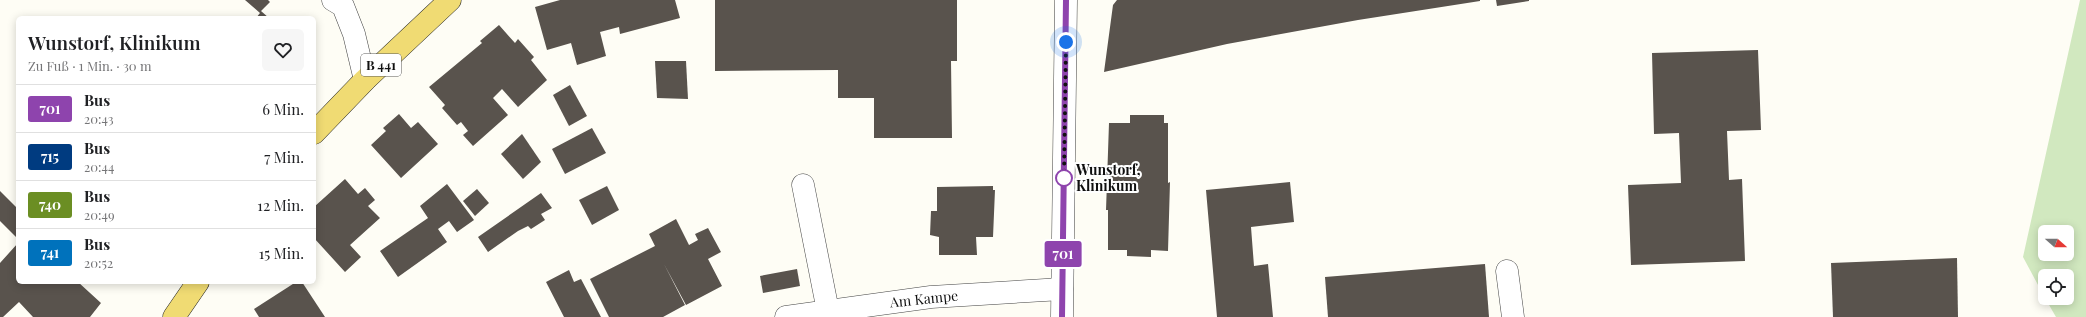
<!DOCTYPE html>
<html lang="de">
<meta charset="utf-8">
<style>
:root{--surface:#fff;--page:#f6f6f6;--text:#202124;--muted:#757577;--line:#e0e0e0}
body{margin:0;font-family:"Playfair Display",serif;background:var(--page);color:var(--text);height:100vh;display:flex;flex-direction:column;font-size:15px;white-space:nowrap}
*{box-sizing:border-box;margin:0}
p{font-size:13px;color:var(--muted)}
.icon{flex:none;width:22px;height:22px;fill:none;stroke:currentColor;stroke-width:2;stroke-linecap:round;stroke-linejoin:round}
.map{position:relative;flex:1;overflow:hidden}
.details{position:absolute;left:16px;top:16px;width:300px;height:268px;display:flex;flex-direction:column;background:var(--surface);border-radius:6px;box-shadow:0 2px 10px #0003}
.details>*{flex:none}
.badge{padding:0 8px;border-radius:3px;font-size:14px;line-height:26px}
.needle{width:26px;rotate:111deg}
.controls{position:absolute;left:2038px;top:225px;display:grid;gap:8px}
.controls a{display:grid;place-items:center;width:36px;height:36px;border-radius:6px;background:var(--surface);box-shadow:0 2px 10px #0003;font-size:20px}
.you{position:absolute;width:20px;height:20px;margin:-10px;border:3px solid #fff;border-radius:50%;background:#1a73e8;box-shadow:0 0 0 6px #1a73e833}
.map>.badge{position:absolute;translate:-50% -50%;box-shadow:0 0 0 2px #fff}
.round{display:grid;place-items:center;flex:none;width:42px;height:42px;border-radius:6px;background:var(--page)}
.overview{display:flex;align-items:center;justify-content:space-between;height:68px;padding:0 12px}
h1{font-size:19px;font-weight:600;line-height:30px}
ul{padding:0;list-style:none}
li{display:flex;align-items:center;gap:12px;height:48px;padding:0 12px;border-top:1px solid var(--line)}
li div{flex:1}
li b{display:block;font-size:15px}
li em{font-style:normal}
li .badge{min-width:44px;font-weight:700;text-align:center}
.map>svg:first-child{display:block}
.green{fill:#d1e8bf;fill-rule:evenodd}
.building{fill:#59534d}
.lines{fill:none;stroke-linecap:round;stroke-linejoin:round}
.minor-casing{stroke:#434343;stroke-width:23}
.major-casing{stroke:#212121;stroke-width:23}
.minor{stroke:#fff;stroke-width:22}
.major{stroke:#f0db73;stroke-width:22}
.line-casing{stroke:#fff;stroke-width:9}
.line{stroke:#8e44ad;stroke-width:6}
.walk{stroke:#101010;stroke-width:4;stroke-dasharray:0 7.2}
.stop-dot{fill:#fff;stroke:#8e44ad;stroke-width:2}
.labels{text-anchor:middle;stroke-width:4;stroke-linejoin:round;paint-order:stroke}
.shield{fill:#fff;stroke:#585858;stroke-width:1}
.shield-label{font-size:13px;font-weight:bold;fill:#101010}
.stop-label{font-size:14px;font-weight:bold;fill:#101010;stroke:#fff;text-anchor:start}
.street-label{font-size:14px;fill:#101010;stroke:#fff}
</style>
<div class="map">
<svg width="2086" height="317" viewBox="0 0 2086 317">
<rect width="100%" height="100%" fill="#fefdf5"/>
<path class="green" d="M2080 0H2086V317H2056L2045 298H2067V276H2045V298L2023 257ZM2045 232H2067V254H2045Z"/>
<g class="building">
<path d="M245 0H268L270 2 261 11 269 18H256L260 13Z"/>
<path d="M560 0H675L680 18 620 34 619 27 600 32 606 56 577 65 571 43 547 50 535 7Z"/>
<path d="M715 0H957V61H951L952 138H874V98H838V70L715 71Z"/>
<path d="M1117 0H1480V1L1358 20 1227 44 1104 72 1113 5Z"/>
<path d="M1496 0H1529V1L1497 6Z"/>
<path d="M499 25 515 43 518 39 534 57 531 60 547 80 518 107 502 89 493 98 508 115 473 146 463 135 468 131 461 122 457 125 442 108 445 105 429 87 482 43 480 41Z"/>
<path d="M1758 50 1761 130 1727 131 1729 180 1742 179 1745 261 1631 265 1628 185 1681 183 1679 133 1654 134 1652 53Z"/>
<path d="M655 61H686L688 99 657 98Z"/>
<path d="M570 85 587 116 569 126 553 95Z"/>
<path d="M399 114 411 128 418 122 438 144 401 178 371 145 386 131 383 128Z"/>
<path d="M1130 115H1164V123H1168V183L1170 182 1168 251 1151 250V257L1127 256V250H1108V210H1106L1109 123H1130Z"/>
<path d="M592 128 606 153 565 174 552 149Z"/>
<path d="M522 134 541 162 523 179 501 154Z"/>
<path d="M345 179 358 194 365 188 375 200 368 206 380 218 350 245 361 257 345 272 314 238V207Z"/>
<path d="M1290 182 1294 222 1251 227 1254 266 1268 264 1273 317H1217L1206 190Z"/>
<path d="M447 184 474 220 457 232 449 221 438 229 447 242 398 277 380 251 428 218 420 206Z"/>
<path d="M607 186 619 210 592 225 579 200Z"/>
<path d="M993 186V190H995L993 237H976L977 255H939V237L930 235 931 211H937V187Z"/>
<path d="M477 189 489 203 475 216 463 201Z"/>
<path d="M0 191 18 209V239L0 221Z"/>
<path d="M541 193 552 208 541 214 545 220 531 229 528 226 518 231 488 252 478 237Z"/>
<path d="M676 219 689 245 698 240 695 234 708 228 721 252 708 259 722 286 686 305 664 264 685 305 663 317H609L590 279 655 246 649 234Z"/>
<path d="M18 243V282H78L101 303 90 317H33L19 302 3 317H0V263Z"/>
<path d="M1957 258 1958 317H1833L1831 263Z"/>
<path d="M1485 264 1489 317H1328L1325 277Z"/>
<path d="M797 269 800 286 763 293 760 276Z"/>
<path d="M569 270 574 282 581 279 601 317H564L546 282Z"/>
<path d="M296 282H302L325 317H259L254 309Z"/>
</g>
<g class="lines">
<g class="minor-casing">
<g id="minor">
<path d="M333 0 343 6 354 34 365 80"/>
<path d="M803 185 828 311"/>
<path d="M1507 271 1513 317"/>
<path d="M786 317 931 297 1062 289"/>
<path d="M1062 317 1066 0"/>
</g>
</g>
<g class="major-casing">
<g id="major">
<path d="M314 133 365 80 450 0"/>
<path d="M174 317 198 282"/>
</g>
</g>
<use href="#minor" class="minor"/>
<use href="#major" class="major"/>
</g>
<g class="lines">
<g class="line-casing">
<path id="line" d="M1062 317 1066 0"/>
</g>
<use href="#line" class="line"/>
<path class="walk" d="M1064 178 1066 42"/>
</g>
<circle class="stop-dot" cx="1064" cy="178" r="8"/>
<g class="labels">
<rect class="shield" x="361" y="54" width="40" height="22" rx="3"/>
<g class="shield-label">
<text x="381" y="70">B 441</text>
</g>
<g class="stop-label">
<text x="1076" y="175">Wunstorf,<tspan x="1076" dy="16">Klinikum</tspan></text>
</g>
<g class="street-label">
<text transform="translate(924 299) rotate(-6)" y="5">Am Kampe</text>
</g>
</g>
</svg>
<div class="controls">
<a><svg class="needle" viewBox="-14 -14 28 28"><path d="M0-13l5 13h-10z" fill="#e53935"/><path d="M0 13l5-13h-10z" fill="#757577"/></svg></a>
<a><svg class="icon" aria-label="locate" viewBox="0 0 24 24"><circle cx="12" cy="12" r="6"/><path d="M12 2v4M12 18v4M2 12h4M18 12h4"/></svg></a>
</div>
<div class="you" style="left:1066px;top:42px"></div>
<b class="badge" style="left:1063px;top:254px;background:#8e44ad;color:#fff">701</b>
<section class="details">
<div class="overview"><div><h1>Wunstorf, Klinikum</h1><p>Zu Fuß · 1 Min. · 30 m</p></div><a class="round"><svg class="icon" aria-label="heart" viewBox="0 0 24 24"><path d="M12 20l-8-8c-3-5 5-10 8-4 3-6 11-1 8 4z"/></svg></a></div>
<ul>
<li><span class="badge" style="background:#8e44ad;color:#fff">701</span><div><b>Bus</b><p>20:43</p></div><em>6 Min.</em></li>
<li><span class="badge" style="background:#003b80;color:#fff">715</span><div><b>Bus</b><p>20:44</p></div><em>7 Min.</em></li>
<li><span class="badge" style="background:#6b8e23;color:#fff">740</span><div><b>Bus</b><p>20:49</p></div><em>12 Min.</em></li>
<li><span class="badge" style="background:#0072bc;color:#fff">741</span><div><b>Bus</b><p>20:52</p></div><em>15 Min.</em></li>
</ul>
</section>
</div>
